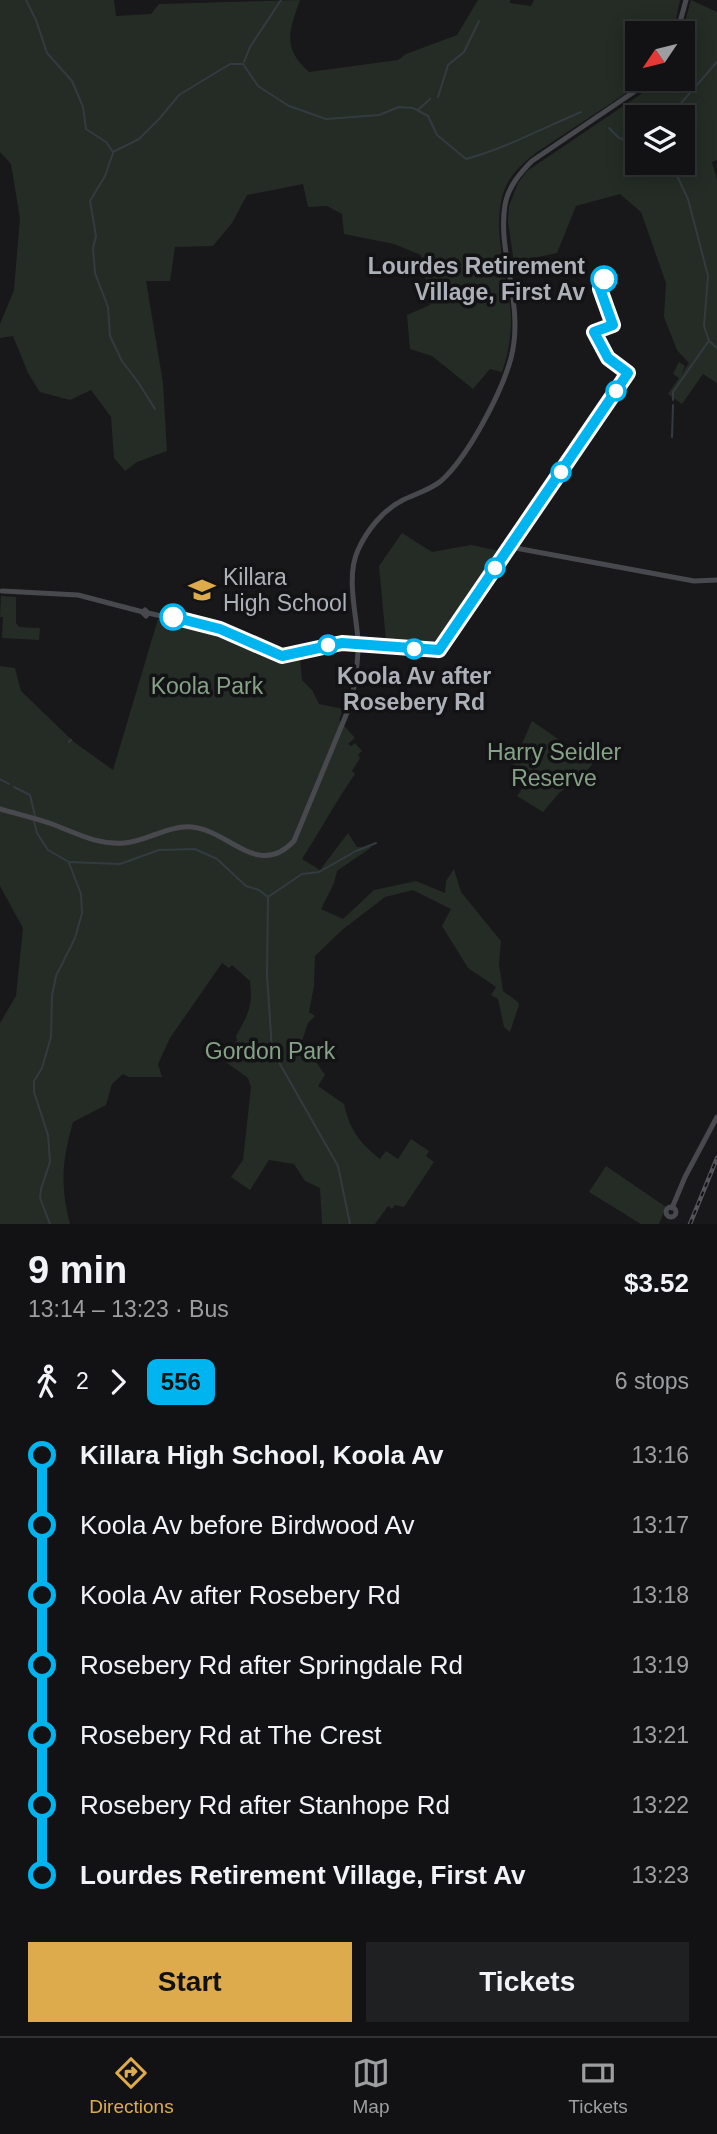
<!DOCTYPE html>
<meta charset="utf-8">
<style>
:root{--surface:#121214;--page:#1f2022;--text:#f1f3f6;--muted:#9c9ea0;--line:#313234;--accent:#deab4c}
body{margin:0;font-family:Helvetica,sans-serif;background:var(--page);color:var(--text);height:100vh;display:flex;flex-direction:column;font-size:26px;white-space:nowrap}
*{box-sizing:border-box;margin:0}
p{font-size:23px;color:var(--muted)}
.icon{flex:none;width:38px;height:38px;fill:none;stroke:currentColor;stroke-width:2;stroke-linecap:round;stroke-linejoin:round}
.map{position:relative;height:1224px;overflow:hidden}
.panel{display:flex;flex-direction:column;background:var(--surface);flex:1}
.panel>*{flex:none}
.badge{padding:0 14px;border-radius:10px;font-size:24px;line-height:46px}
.needle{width:46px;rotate:235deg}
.tools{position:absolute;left:625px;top:21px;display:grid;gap:14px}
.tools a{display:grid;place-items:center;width:70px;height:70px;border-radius:0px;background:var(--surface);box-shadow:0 4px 18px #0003,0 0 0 2px var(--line);font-size:35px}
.map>.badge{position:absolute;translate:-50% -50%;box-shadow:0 0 0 4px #fff}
.legs{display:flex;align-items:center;gap:10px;height:77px;padding:0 28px;font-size:23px}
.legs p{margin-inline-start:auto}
.summary{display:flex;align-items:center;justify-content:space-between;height:119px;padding:0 28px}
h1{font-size:38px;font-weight:600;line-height:52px}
.cta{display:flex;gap:14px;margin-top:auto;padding:14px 28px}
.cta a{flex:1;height:80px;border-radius:0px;background:var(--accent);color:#111;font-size:28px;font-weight:600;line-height:80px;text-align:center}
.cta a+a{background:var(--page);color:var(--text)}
ul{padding:0 28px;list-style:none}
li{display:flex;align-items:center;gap:24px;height:70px;font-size:26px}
li i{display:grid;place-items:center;width:10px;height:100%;margin:0 9px;background:currentColor}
li i::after{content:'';width:18px;height:18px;margin:-9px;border:5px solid;border-radius:50%;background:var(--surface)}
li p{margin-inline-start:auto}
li:first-child i{background:linear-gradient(#0000 50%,currentColor 0)}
li:last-child i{background:linear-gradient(currentColor 50%,#0000 0)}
.tabs{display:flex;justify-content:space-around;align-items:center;height:98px;border-top:2px solid var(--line);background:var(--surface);font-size:19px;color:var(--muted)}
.tabs a{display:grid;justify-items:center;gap:4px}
.tabs .on{color:var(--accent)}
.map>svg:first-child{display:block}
.green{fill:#242c25;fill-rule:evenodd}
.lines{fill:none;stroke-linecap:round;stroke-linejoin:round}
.stream{stroke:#333b41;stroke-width:2}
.secondary{stroke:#48494e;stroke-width:5}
.rail-casing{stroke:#535459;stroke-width:4.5}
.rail{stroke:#131315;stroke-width:2;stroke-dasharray:5;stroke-linecap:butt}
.line-1-casing{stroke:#fff;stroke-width:16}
.line-1{stroke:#00b5ef;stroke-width:10}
.stop-1-dot{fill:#fff;stroke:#00b5ef;stroke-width:3.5}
.labels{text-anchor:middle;stroke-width:7;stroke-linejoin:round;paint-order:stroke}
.stop-label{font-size:23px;font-weight:bold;fill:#acb0b8;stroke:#131315;text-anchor:end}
.poi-label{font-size:23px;fill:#acb0b8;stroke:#131315;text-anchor:start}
.park-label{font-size:23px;fill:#85a186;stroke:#131315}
</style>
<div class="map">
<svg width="717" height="1224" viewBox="0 0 717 1224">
<rect width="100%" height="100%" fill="#18181a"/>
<g class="green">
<path d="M0 0H114L116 16 151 14 159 4 300 0C289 31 282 48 309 72L398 60 406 54 457 35 478 0H510V3L531 6 534 0H680L673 33H637V79H648L537 152C527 160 517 168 510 179 486 216 509 277 511 318 511 337 508 355 502 372L490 369 473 389 432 356 410 349 407 315 430 305 421 255 394 244 344 234 342 214 327 206 308 207 303 184 247 195 232 223 213 246 175 247 170 281H146L163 383 167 451 137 462 125 471 114 458 111 417 91 390 70 400 40 392 28 373 13 336 0 338V324L14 290 20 218 11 164 0 152Z"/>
<path d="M691 0 717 12V160L712 162 717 180V383L703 374 682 404 668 394 679 378 673 374 679 362 685 366 681 375 689 363 677 350 664 317 666 283 641 212 620 194 576 206 557 253 514 262 508 222 509 206 518 183 527 171 656 84 661 79H682V33ZM637 117H682V163H637Z"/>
<path d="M402 533 432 552 471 545 500 551 501 554 490 571 487 570 456 615 458 617 436 646 386 641 379 566Z"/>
<path d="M1 596 16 597V623L19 627 40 628 39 640 2 638 3 617H0Z"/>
<path d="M158 619 219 634 278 661 300 657 302 680 312 690 319 704 343 709 339 720 355 738 348 744 351 746 355 743 362 751 358 755 360 758 352 771 355 774C336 801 320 831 302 859L320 870 348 833 357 847H372L337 871 334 883 321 909 343 919 374 890 416 881 445 893 446 881 454 869 461 892 501 941 499 964 503 991 518 1002 519 1005 510 1032 504 1027 498 999 491 995 496 987 468 968 442 926 451 909 413 890 385 897 342 930 315 956 314 986 309 1012 315 1016 308 1023 302 1041 325 1075 318 1086 344 1104C350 1130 359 1142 380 1159L386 1151 398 1159 411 1139 429 1151 426 1156 434 1162 404 1207 395 1205 392 1209 388 1206 375 1224H322L320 1188 305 1181 294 1164 269 1160 250 1190 231 1177 243 1160 251 1087 248 1078 223 1060 237 1040 236 1036C248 1015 253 1006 250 981L232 965 229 968 222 963 170 1038 158 1064 162 1077H129L123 1074 112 1084 106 1105 73 1122C62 1162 60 1184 70 1224H0V1023L16 996 23 928 0 886V666L15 668 21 691 74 742 113 770Z"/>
<path d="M532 721 593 763 585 773 559 793 543 812 517 796 531 776 513 764Z"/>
<path d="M606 1166 666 1207 659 1224H641L589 1192Z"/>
</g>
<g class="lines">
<g class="stream">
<path d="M26 0 36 20 47 53 72 81 83 107 86 129 106 142 113 152 139 139 160 118 179 95 230 64H243L258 86 289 106 326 119 379 115 399 107 413 108 428 116 437 135 466 159C506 148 543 128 581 112"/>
<path d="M244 62 250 47 281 0"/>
<path d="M438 97 448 65 464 52 479 21"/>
<path d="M418 110 430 99"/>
<path d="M669 117 717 62"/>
<path d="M609 128 619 138 637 143"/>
<path d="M113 153 105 176 90 201 96 236 93 248 95 273 108 307 110 336 122 361 138 382 155 409"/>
<path d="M671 163 688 199 708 276 704 326 709 341 717 348"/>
<path d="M673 400V392L708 342"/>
<path d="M672 437 673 405"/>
<path d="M69 742 71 740"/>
<path d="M0 779 9 784"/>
<path d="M14 787 30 795 35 816"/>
<path d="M34 822 37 833 48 850 69 862 120 864 159 850 195 849 217 859 246 886 259 890 268 897 302 874 319 872 356 851 376 843"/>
<path d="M268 897 267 975 272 1050 338 1166 350 1224"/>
<path d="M50 1224 40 1198 41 1189 50 1162 48 1135 34 1092V1081L42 1068 51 1037 52 996 56 976 75 938 82 913 81 894 69 863"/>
</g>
<g class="secondary">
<path d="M677 33 686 0"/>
<path d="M2 591 78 595 143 612"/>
<path d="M148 613 145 610 143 613 146 616 148 613 220 629 282 656 342 643 435 651"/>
<path d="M437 650 441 653 438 656 434 653Z"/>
<path d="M439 651 510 547 694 581 717 580"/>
<path d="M0 809C17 814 35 818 52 824 76 833 97 845 124 843 148 841 168 825 192 827 230 831 258 879 294 841L351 703C355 682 359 660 358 640 356 612 346 576 358 550 367 530 383 510 403 500 415 494 430 490 441 481 468 457 502 392 511 358 525 305 497 253 505 205 508 187 520 173 532 161L653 79"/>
<circle cx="671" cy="1212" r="5"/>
<path d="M672 1208 685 1177 717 1117"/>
</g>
<g class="rail-casing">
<path id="rail" d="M690 1224 717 1158"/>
</g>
<use href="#rail" class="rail"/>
</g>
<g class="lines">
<g class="line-1-casing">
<path id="line-1" d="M173 617 220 629 282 656 342 643 439 650 628 373 608 358 594 332 613 325 600 289 604 279"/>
</g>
<use href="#line-1" class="line-1"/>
</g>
<defs>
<g id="school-bare" transform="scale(2.1)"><path d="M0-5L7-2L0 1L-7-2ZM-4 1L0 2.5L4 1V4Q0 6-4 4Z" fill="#deab4c" stroke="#131315" stroke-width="2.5" paint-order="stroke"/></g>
</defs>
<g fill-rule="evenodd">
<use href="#school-bare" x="202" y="590"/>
</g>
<g class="stop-1-dot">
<circle cx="604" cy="279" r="12"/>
<circle cx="616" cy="391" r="9"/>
<circle cx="561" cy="472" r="9"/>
<circle cx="495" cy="568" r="9"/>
<circle cx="173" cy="617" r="12"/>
<circle cx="328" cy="645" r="9"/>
<circle cx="414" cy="649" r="9"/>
</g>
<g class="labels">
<g class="stop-label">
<text x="585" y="274">Lourdes Retirement<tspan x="585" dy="26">Village, First Av</tspan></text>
<text x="414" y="684" text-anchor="middle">Koola Av after<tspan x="414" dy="26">Rosebery Rd</tspan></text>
</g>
<g class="poi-label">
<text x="223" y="585">Killara<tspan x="223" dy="26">High School</tspan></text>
</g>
<g class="park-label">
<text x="207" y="694">Koola Park</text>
<text x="554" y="760">Harry Seidler<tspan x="554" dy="26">Reserve</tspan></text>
<text x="270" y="1059">Gordon Park</text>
</g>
</g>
</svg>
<div class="tools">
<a><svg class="needle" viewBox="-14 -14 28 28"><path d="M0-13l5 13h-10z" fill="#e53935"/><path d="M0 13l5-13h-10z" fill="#9c9ea0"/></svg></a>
<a><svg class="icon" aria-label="layers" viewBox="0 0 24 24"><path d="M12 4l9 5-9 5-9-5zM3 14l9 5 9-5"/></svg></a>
</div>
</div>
<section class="panel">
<div class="summary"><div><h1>9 min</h1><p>13:14 – 13:23 · Bus</p></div><b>$3.52</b></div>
<div class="legs"><svg class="icon" aria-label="walk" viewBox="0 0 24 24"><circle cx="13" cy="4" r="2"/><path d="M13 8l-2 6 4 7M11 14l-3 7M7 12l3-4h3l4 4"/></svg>2<svg class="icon" aria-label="forward" viewBox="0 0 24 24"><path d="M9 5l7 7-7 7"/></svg><b class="badge" style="background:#00b5ef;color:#111">556</b><p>6 stops</p></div>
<ul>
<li><i style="color:#00b5ef"></i><b>Killara High School, Koola Av</b><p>13:16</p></li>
<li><i style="color:#00b5ef"></i><span>Koola Av before Birdwood Av</span><p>13:17</p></li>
<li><i style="color:#00b5ef"></i><span>Koola Av after Rosebery Rd</span><p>13:18</p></li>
<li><i style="color:#00b5ef"></i><span>Rosebery Rd after Springdale Rd</span><p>13:19</p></li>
<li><i style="color:#00b5ef"></i><span>Rosebery Rd at The Crest</span><p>13:21</p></li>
<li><i style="color:#00b5ef"></i><span>Rosebery Rd after Stanhope Rd</span><p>13:22</p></li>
<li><i style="color:#00b5ef"></i><b>Lourdes Retirement Village, First Av</b><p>13:23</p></li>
</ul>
<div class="cta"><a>Start</a><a>Tickets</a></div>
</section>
<nav class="tabs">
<a class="on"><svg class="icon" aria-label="directions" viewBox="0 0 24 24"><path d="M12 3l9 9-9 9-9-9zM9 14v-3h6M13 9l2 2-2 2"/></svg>Directions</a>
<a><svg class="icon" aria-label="map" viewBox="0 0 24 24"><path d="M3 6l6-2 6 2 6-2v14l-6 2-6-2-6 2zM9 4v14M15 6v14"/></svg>Map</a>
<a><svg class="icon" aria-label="tickets" viewBox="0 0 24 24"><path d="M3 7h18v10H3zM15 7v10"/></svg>Tickets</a>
</nav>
